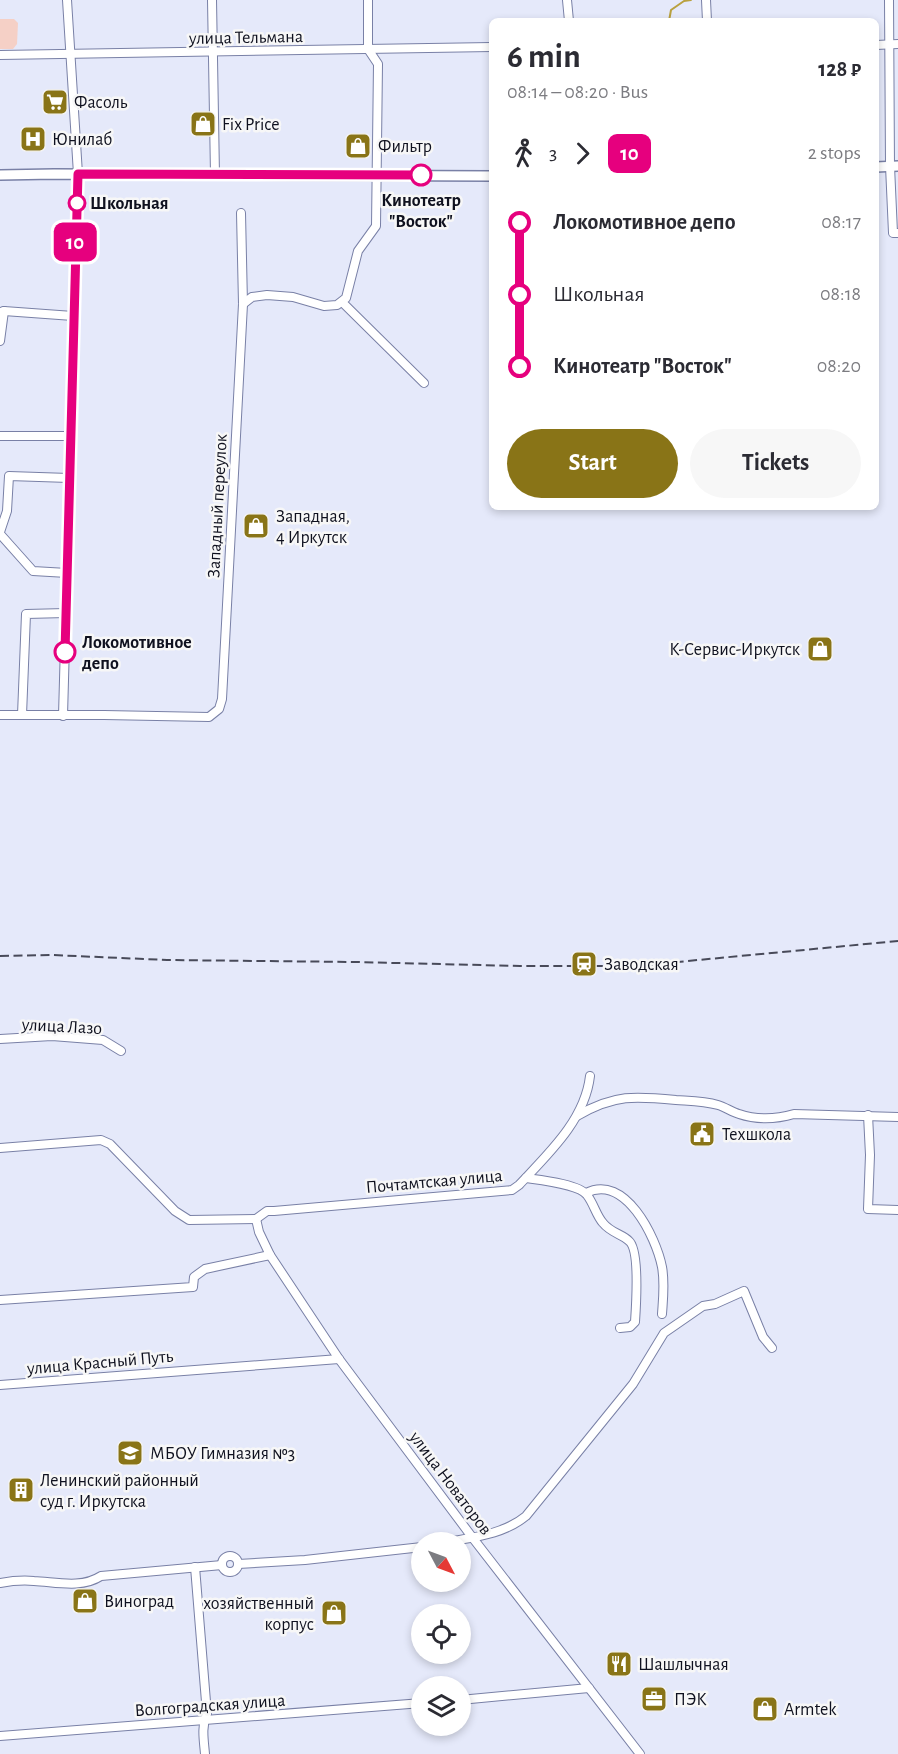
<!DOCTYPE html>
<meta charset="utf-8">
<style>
:root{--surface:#fff;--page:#f7f7f7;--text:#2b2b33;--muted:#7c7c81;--accent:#897417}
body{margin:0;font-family:"Alegreya Sans",sans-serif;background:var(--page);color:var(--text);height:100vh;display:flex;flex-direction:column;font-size:22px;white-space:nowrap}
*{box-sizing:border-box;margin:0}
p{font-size:20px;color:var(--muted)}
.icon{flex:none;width:33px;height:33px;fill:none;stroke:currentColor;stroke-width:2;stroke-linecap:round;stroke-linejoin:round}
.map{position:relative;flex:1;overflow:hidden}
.details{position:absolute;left:489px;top:18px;width:390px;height:492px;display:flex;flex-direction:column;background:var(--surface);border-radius:9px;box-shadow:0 3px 9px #0003}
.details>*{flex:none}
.badge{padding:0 12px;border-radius:9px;font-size:21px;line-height:39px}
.needle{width:39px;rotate:131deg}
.fabs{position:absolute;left:411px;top:1532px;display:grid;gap:12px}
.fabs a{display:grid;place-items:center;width:60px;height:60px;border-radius:50%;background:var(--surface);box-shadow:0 3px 9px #0003;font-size:30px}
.map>.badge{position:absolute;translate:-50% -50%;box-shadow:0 0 0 3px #fff}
.legs{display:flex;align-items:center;gap:9px;height:66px;padding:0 18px;font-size:20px}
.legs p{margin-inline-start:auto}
.overview{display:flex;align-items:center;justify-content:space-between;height:102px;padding:0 18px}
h1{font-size:33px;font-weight:700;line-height:45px}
.button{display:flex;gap:12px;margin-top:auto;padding:12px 18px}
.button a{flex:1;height:69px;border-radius:36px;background:var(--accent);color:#fff;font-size:24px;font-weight:700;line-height:69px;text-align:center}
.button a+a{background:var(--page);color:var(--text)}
ul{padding:0 18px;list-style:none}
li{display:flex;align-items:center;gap:21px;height:72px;font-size:22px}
li i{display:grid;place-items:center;width:9px;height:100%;margin:0 8px;background:currentColor}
li i::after{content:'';width:15px;height:15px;margin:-8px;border:4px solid;border-radius:50%;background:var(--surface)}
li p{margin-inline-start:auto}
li:first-child i{background:linear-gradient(#0000 50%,currentColor 0)}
li:last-child i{background:linear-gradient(currentColor 50%,#0000 0)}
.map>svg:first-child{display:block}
.grass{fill:#f5d0c6}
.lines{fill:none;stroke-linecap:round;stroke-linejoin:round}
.stream{stroke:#b9a13f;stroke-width:2}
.minor-casing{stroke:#7980a6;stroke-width:10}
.major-casing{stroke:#7980a6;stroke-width:12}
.minor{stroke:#fff;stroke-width:8}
.major{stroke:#fff;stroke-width:9}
.rail{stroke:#484a59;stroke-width:2;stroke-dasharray:9 4.5;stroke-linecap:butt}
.line-1-casing{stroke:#fff;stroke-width:14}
.line-1{stroke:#e6007e;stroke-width:9}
.stop-1-dot{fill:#fff;stroke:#e6007e;stroke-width:3}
.labels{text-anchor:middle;stroke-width:5;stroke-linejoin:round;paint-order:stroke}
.street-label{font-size:18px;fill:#0f111f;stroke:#f7f7f7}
.poi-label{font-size:18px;fill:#0f111f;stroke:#f7f7f7;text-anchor:start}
.stop-label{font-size:18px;font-weight:bold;fill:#0f111f;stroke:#f7f7f7;text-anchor:start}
</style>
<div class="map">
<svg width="898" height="1754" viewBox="0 0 898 1754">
<rect width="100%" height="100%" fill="#e5e9fa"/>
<path class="grass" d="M0 19H14L18 23 17 44 13 49H0Z"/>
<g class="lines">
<path class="stream" d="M669 21 671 10 684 1 691 0"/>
<g class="minor-casing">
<g id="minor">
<path d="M212 0 215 175"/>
<path d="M567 0 569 21"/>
<path d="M706 0 707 21"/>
<path d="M889 0 890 166 893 233H898"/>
<path d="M876 45 898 44"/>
<path d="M0 55 492 47"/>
<path d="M342 302 424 383"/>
<path d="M243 304 252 297 267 295 293 297 324 306 337 305 346 298 358 251 376 226 378 64 368 49V0"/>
<path d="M4 311 73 316"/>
<path d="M0 341 4 311 1 312"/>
<path d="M0 436H70"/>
<path d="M0 532 7 511 9 476 69 478"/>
<path d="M0 534 33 571 67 573"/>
<path d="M0 715H104L209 717 219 709 222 699 243 304 241 213"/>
<path d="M22 715 26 614 66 613"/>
<path d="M63 716 78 174 67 0"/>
<path d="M0 1039 52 1036 103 1040 121 1051"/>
<path d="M868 1115 870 1155 868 1209 898 1210"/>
<path d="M577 1116C614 1094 636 1096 676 1100 690 1101 704 1101 718 1105 725 1107 732 1112 739 1114 757 1120 777 1119 794 1114L898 1117"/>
<path d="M0 1148 101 1140 110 1144 175 1211 189 1220 256 1219"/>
<path d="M526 1178C540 1180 579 1184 587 1195 594 1204 596 1215 603 1223 611 1233 622 1234 629 1241 640 1250 636 1307 635 1322L630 1327 620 1328"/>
<path d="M586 1193C625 1173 656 1237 662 1267 665 1283 663 1299 662 1314"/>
<path d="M256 1219 259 1232 270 1255 339 1359 472 1537 640 1754"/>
<path d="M256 1219 267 1211H274L512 1190 519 1185C548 1154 585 1120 590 1076"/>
<path d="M0 1300 193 1287 194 1277 205 1269 270 1255"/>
<path d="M0 1385 339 1359"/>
<path d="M448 1542C475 1537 504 1534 526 1516L633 1384 664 1333 703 1306 715 1304 744 1291 763 1337 772 1348"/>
<circle cx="230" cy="1564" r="8"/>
<path d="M238 1564 305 1560 422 1547"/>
<path d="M195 1567 207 1714C201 1727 204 1741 205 1754"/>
<path d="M0 1583C11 1581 23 1580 34 1581 56 1582 81 1589 101 1576L222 1565"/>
<path d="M460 1700 589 1688"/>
<path d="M0 1736 422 1703"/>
</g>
</g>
<g class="major-casing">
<g id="major">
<path d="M876 167 898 166"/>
<path d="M0 175 54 174 492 176"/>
</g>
</g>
<use href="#minor" class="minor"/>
<use href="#major" class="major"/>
<path class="rail" d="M0 956 52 955 167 960 355 962 520 966H635L898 941"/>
</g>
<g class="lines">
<g class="line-1-casing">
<path id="line-1" d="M65 652 78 174 421 175"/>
</g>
<use href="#line-1" class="line-1"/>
</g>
<defs>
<g id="supermarket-square" transform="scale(1.35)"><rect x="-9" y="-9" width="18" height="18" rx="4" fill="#897417" stroke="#f7f7f7"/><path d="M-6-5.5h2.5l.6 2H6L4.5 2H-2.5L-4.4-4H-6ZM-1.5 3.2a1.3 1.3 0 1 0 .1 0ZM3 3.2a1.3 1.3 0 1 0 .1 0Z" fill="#fff"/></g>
<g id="shop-square" transform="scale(1.35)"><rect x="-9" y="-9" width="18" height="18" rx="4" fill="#897417" stroke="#f7f7f7"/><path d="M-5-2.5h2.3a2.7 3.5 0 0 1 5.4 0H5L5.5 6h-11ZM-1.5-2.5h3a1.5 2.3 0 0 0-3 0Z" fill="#fff"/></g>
<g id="hospital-square" transform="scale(1.35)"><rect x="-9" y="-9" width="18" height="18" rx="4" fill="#897417" stroke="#f7f7f7"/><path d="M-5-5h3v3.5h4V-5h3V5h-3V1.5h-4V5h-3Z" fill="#fff"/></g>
<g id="station-square" transform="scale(1.35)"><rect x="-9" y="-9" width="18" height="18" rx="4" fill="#897417" stroke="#f7f7f7"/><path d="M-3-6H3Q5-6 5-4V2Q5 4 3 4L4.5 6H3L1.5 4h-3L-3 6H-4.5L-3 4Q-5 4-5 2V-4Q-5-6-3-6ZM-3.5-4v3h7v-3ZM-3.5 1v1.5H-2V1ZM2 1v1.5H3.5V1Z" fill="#fff"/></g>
<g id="civic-square" transform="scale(1.35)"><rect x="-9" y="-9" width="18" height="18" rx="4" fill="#897417" stroke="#f7f7f7"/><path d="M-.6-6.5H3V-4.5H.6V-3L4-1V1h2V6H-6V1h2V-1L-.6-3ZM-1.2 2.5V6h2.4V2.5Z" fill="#fff"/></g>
<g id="school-square" transform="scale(1.35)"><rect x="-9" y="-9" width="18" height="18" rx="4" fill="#897417" stroke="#f7f7f7"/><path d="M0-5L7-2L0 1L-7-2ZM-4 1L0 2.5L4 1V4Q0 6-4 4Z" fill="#fff"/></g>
<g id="building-square" transform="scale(1.35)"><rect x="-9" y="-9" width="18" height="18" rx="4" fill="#897417" stroke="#f7f7f7"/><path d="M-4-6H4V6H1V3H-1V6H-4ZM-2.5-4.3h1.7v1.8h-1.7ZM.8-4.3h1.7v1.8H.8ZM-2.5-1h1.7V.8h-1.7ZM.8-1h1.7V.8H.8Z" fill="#fff"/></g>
<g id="restaurant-square" transform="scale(1.35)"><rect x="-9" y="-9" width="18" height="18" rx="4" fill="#897417" stroke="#f7f7f7"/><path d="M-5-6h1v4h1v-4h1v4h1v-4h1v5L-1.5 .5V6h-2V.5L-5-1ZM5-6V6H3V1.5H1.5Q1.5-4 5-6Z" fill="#fff"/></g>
<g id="office-square" transform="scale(1.35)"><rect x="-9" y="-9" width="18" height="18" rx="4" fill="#897417" stroke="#f7f7f7"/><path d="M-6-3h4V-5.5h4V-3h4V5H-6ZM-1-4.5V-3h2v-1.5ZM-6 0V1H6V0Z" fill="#fff"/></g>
</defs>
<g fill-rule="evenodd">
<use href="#supermarket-square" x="55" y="102"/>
<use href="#shop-square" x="203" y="124"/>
<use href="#hospital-square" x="33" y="139"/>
<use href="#shop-square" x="358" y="146"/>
<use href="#shop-square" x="256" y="526"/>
<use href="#shop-square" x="820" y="649"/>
<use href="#station-square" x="584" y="964"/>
<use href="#civic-square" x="702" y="1134"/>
<use href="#school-square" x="130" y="1453"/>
<use href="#building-square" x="21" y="1490"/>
<use href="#shop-square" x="85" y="1601"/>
<use href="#shop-square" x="334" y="1613"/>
<use href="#restaurant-square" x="619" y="1664"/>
<use href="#office-square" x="654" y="1699"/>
<use href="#shop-square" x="765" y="1709"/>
</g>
<g class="stop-1-dot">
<circle cx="421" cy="175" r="10"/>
<circle cx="77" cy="203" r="8"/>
<circle cx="65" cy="652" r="10"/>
</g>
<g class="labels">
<g class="street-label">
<text transform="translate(246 37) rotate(-1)" y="6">улица Тельмана</text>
<text transform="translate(217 506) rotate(-87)" y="6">Западный переулок</text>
<text transform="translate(62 1026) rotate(3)" y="6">улица Лазо</text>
<text transform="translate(434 1181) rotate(-5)" y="6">Почтамтская улица</text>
<text transform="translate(100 1362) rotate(-5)" y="6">улица Красный Путь</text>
<text transform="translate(451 1483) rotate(53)" y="6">улица Новаторов</text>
<text transform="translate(210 1705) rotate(-4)" y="6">Волгоградская улица</text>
</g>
<g class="poi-label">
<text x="74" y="108">Фасоль</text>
<text x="222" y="130">Fix Price</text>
<text x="52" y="145">Юнилаб</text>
<text x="378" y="152">Фильтр</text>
<text x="276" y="522">Западная,<tspan x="276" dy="21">4 Иркутск</tspan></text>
<text x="800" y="655" text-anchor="end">К-Сервис-Иркутск</text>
<text x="604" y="970">Заводская</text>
<text x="722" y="1140">Техшкола</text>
<text x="150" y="1459">МБОУ Гимназия №3</text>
<text x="40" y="1486">Ленинский районный<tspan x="40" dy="21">суд г. Иркутска</tspan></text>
<text x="104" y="1607">Виноград</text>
<text x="314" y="1609" text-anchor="end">хозяйственный<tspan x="314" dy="21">корпус</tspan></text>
<text x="638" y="1670">Шашлычная</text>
<text x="674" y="1705">ПЭК</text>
<text x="784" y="1715">Armtek</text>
</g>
<g class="stop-label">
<text x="421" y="206" text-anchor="middle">Кинотеатр<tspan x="421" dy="21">"Восток"</tspan></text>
<text x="90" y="209">Школьная</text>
<text x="82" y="648">Локомотивное<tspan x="82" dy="21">депо</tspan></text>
</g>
</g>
</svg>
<div class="fabs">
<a><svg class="needle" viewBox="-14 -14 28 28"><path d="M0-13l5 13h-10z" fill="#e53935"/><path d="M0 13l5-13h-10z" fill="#7c7c81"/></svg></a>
<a><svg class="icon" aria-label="locate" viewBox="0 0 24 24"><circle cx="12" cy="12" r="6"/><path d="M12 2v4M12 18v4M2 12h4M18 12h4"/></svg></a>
<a><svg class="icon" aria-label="layers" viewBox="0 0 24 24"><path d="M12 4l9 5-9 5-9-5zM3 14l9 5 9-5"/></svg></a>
</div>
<b class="badge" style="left:75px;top:242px;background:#e6007e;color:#fff">10</b>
<section class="details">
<div class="overview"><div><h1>6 min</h1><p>08:14 – 08:20 · Bus</p></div><b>128 ₽</b></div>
<div class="legs"><svg class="icon" aria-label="walk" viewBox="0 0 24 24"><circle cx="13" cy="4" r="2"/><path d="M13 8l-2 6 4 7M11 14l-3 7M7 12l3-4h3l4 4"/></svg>3<svg class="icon" aria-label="forward" viewBox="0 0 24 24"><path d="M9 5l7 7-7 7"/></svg><b class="badge" style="background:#e6007e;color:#fff">10</b><p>2 stops</p></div>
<ul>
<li><i style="color:#e6007e"></i><b>Локомотивное депо</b><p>08:17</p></li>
<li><i style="color:#e6007e"></i><span>Школьная</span><p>08:18</p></li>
<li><i style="color:#e6007e"></i><b>Кинотеатр &quot;Восток&quot;</b><p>08:20</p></li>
</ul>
<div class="button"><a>Start</a><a>Tickets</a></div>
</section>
</div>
